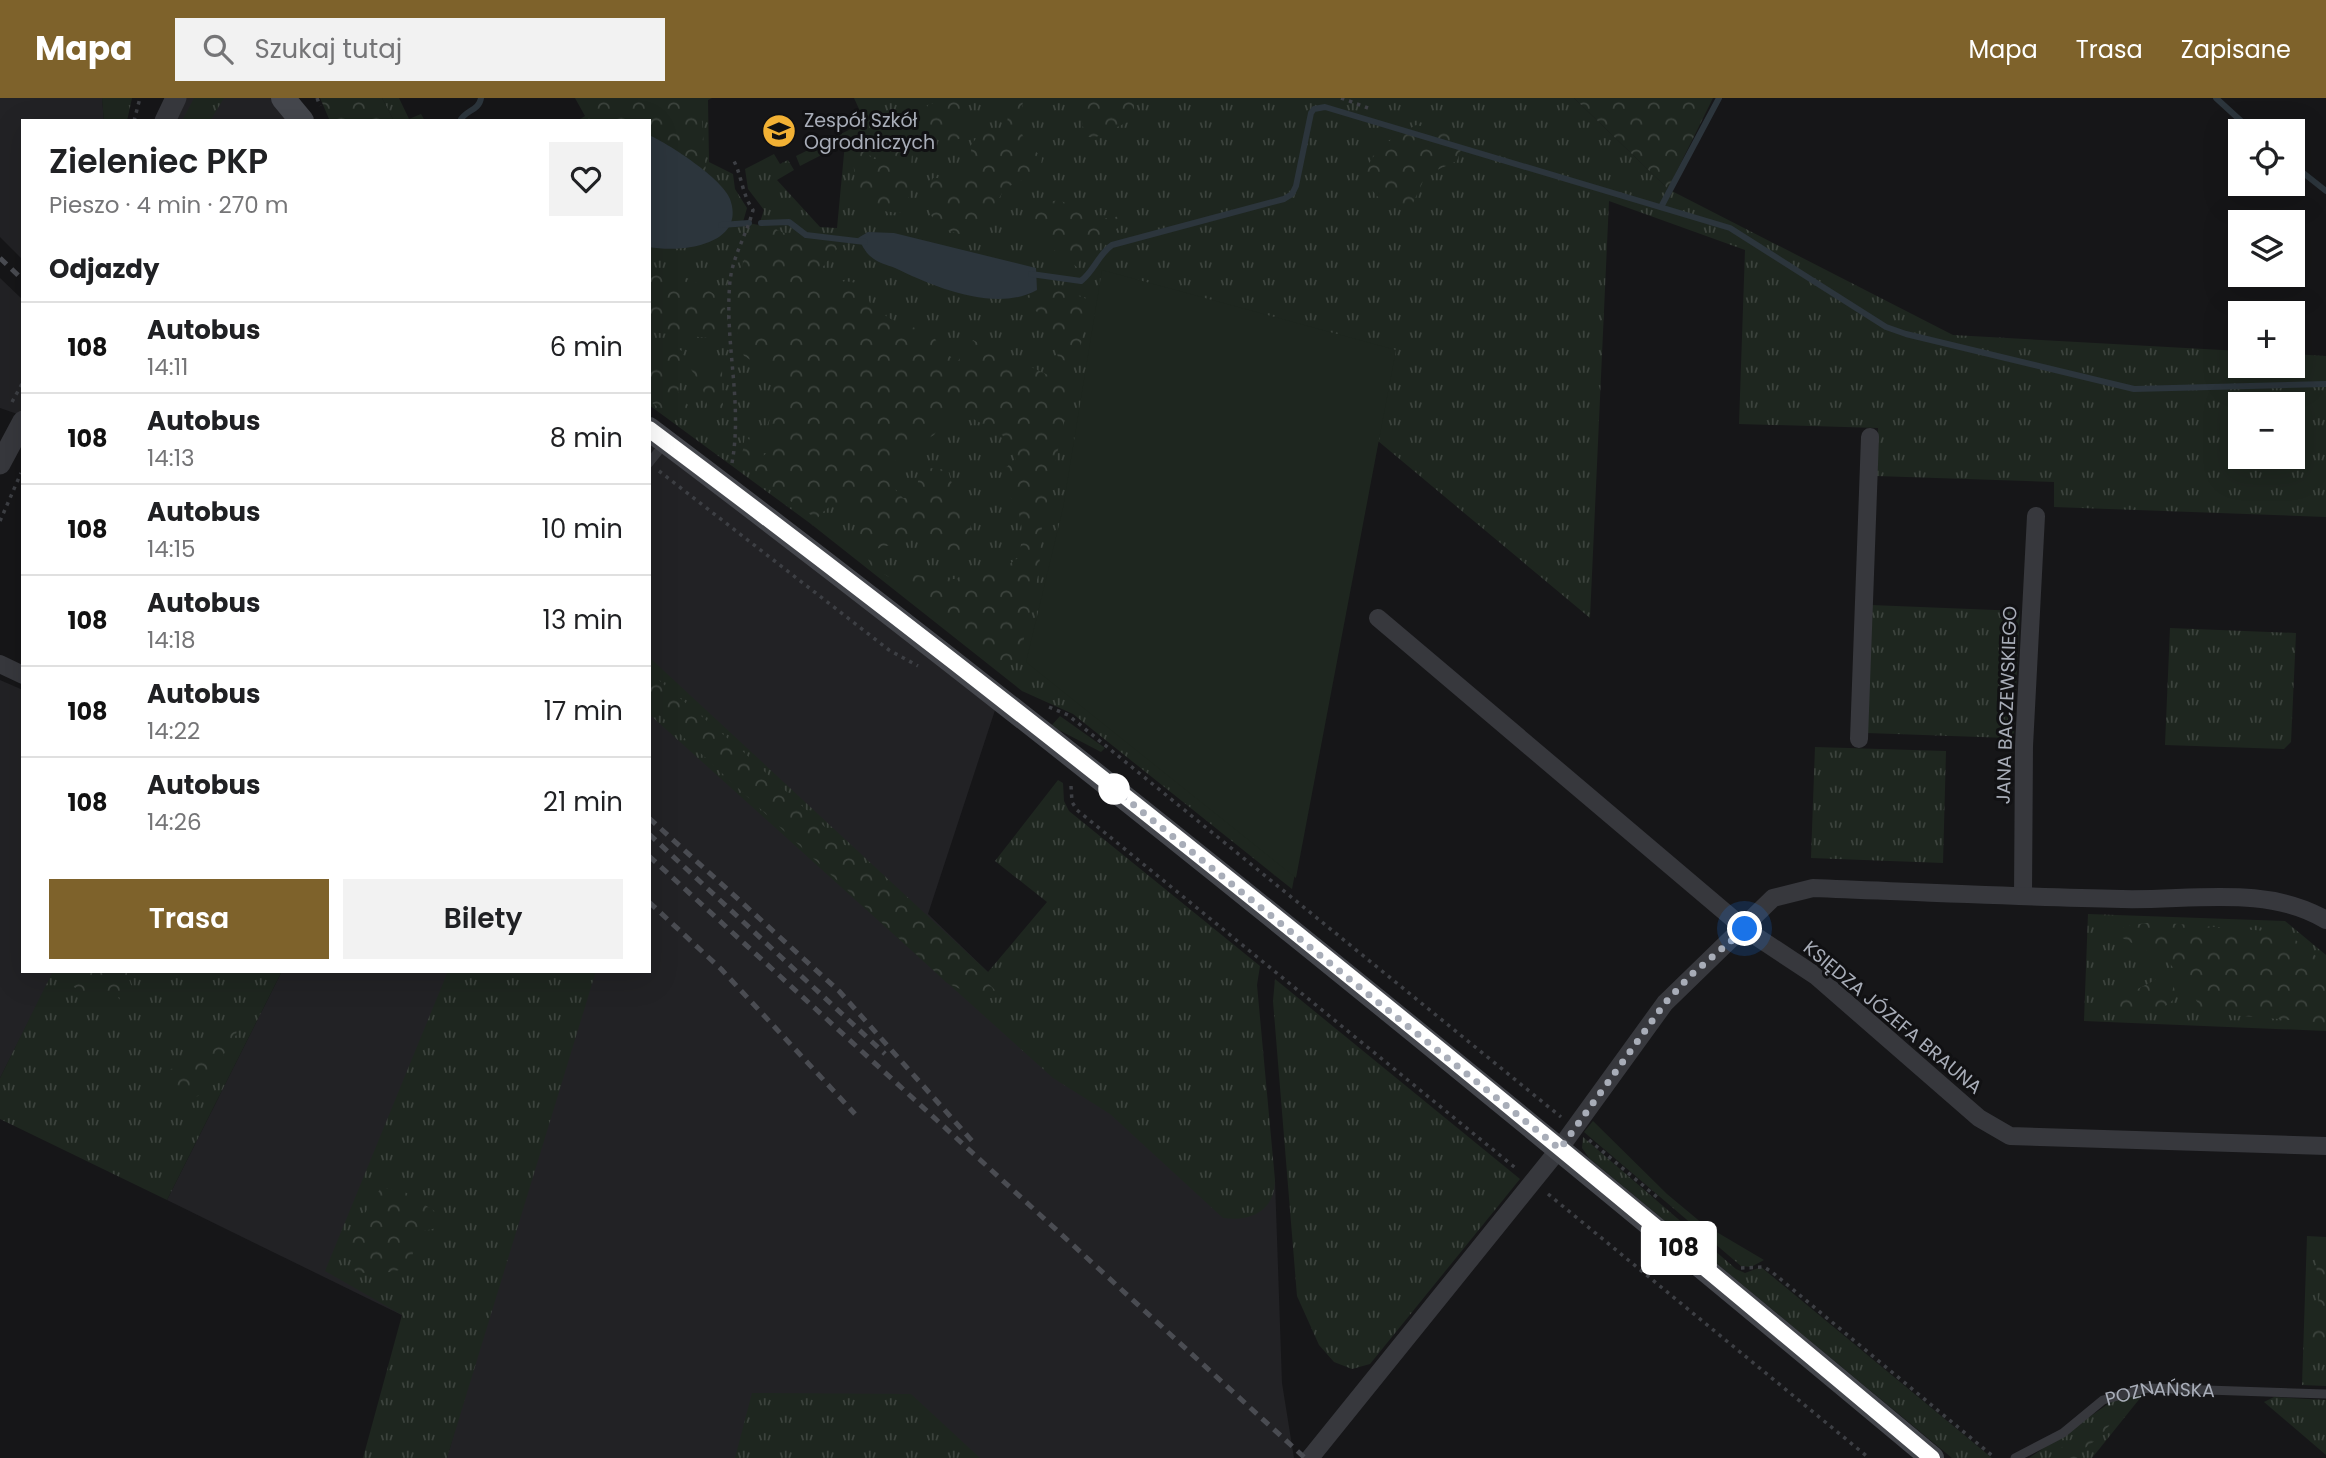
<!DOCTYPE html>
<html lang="pl">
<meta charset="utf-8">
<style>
:root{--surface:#fff;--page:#f2f2f2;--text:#202124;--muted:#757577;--line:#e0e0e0;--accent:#7e622b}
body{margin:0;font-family:Poppins,sans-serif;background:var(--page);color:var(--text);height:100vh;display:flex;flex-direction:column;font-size:26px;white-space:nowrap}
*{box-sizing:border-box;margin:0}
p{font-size:23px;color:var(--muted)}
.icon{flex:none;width:38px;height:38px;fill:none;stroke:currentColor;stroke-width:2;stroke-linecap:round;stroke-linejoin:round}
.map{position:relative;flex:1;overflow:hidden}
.drawer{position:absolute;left:21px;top:21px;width:630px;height:854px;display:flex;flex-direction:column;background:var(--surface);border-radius:0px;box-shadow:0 7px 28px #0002}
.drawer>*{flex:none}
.badge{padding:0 14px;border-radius:5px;font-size:24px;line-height:46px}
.controls{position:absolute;left:2228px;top:21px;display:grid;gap:14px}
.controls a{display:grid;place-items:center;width:77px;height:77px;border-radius:0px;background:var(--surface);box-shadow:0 7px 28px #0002;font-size:35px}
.you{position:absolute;width:35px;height:35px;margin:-18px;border:5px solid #fff;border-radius:50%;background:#1a73e8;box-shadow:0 0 0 10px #1a73e833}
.map>.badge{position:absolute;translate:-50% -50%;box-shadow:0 0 0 4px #fff}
h2{padding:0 28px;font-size:26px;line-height:63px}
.round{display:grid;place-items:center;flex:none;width:74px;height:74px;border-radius:0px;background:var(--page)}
.summary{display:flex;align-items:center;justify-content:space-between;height:119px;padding:0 28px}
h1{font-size:33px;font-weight:600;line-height:52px}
.button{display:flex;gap:14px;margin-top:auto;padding:14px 28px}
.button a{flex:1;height:80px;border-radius:0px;background:var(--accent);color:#fff;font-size:28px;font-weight:600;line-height:80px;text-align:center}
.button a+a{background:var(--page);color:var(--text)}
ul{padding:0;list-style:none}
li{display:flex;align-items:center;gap:21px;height:91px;padding:0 28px;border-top:2px solid var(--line)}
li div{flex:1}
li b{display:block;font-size:26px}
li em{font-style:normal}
li .badge{min-width:77px;font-weight:700;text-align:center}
header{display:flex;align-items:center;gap:42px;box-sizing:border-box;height:98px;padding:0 35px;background:var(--accent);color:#fff}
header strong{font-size:33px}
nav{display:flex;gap:38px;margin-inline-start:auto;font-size:24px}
.search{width:490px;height:63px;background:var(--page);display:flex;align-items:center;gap:18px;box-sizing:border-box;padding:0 24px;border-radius:0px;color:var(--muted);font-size:26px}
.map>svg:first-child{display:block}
.built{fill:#222225}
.grass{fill:url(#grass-tufts);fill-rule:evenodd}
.forest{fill:url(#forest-crowns)}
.garden{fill:#1e261f}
.water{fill:#2c353c}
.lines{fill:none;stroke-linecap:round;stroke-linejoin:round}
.stream{stroke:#2c353c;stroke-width:6}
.path{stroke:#3d3f44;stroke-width:3.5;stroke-dasharray:3.5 5;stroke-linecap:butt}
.service{stroke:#37383d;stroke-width:9}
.minor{stroke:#37383d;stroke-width:18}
.tertiary{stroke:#37383d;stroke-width:21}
.secondary{stroke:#45474d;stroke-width:24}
.rail{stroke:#4a4c52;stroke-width:5;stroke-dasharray:9 7;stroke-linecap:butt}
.line-casing{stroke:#fff;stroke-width:16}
.line{stroke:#fff;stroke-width:10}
.walk{stroke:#a8adb8;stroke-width:7;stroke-dasharray:0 12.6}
.stop-dot{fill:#fff;stroke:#fff;stroke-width:3.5}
.labels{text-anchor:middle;stroke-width:6;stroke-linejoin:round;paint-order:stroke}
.poi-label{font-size:19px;fill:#a8adb8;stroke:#111113;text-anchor:start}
.street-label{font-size:19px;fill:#a8adb8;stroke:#111113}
</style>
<header>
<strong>Mapa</strong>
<div class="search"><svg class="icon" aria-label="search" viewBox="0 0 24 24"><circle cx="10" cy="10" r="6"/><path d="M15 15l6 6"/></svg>Szukaj tutaj</div>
<nav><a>Mapa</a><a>Trasa</a><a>Zapisane</a></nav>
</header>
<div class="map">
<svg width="2326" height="1360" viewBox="0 0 2326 1360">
<defs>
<pattern id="grass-tufts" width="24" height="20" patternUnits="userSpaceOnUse" patternTransform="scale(1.75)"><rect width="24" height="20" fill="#1e261f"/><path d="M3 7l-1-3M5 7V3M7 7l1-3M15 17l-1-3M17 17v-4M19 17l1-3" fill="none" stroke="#3c433d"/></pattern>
<pattern id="forest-crowns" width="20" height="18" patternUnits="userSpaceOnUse" patternTransform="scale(1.75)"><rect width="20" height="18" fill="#1e261f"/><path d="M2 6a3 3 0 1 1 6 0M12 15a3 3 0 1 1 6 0" fill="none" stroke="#3c433d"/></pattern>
</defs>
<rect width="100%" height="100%" fill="#161618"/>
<g class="built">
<path d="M0 0H102L104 23H23V162L0 139Z"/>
<path d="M176 0H283L302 23H165Z"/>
<path d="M0 180 23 202V318L0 310Z"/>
<path d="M649 342 999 600 928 816 988 874 1275 1082 1282 1285 1294 1360H447L477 1254 167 1102 282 873H649Z"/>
<path d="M0 582 23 592V873H54L0 980Z"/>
</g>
<g class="grass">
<path d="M102 0H132L127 23H104Z"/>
<path d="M194 0H224L210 23H182Z"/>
<path d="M382 0H399L409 21 421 16 425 23H394Z"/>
<path d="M575 0H712L708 2 709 64 733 76 735 91 747 110 743 124 759 127 764 112 748 91 745 71 774 56 780 66 788 62 794 72 777 82 820 129 837 130 845 45 800 68 796 58 865 24 854 0H1574L1668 91 1953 237 2240 253V268H2292L2293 256 2326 258V419L2054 409V384L1876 378 1878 330 1739 326 1745 152 1609 103 1590 520 1378 343 1292 791 1073 616 1022 593 811 426 649 307V23H577L585 18ZM2240 306H2292V359H2240Z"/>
<path d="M1871 507 2020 513 2014 635 2008 640 1867 635Z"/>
<path d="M2170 530 2296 535 2291 644 2284 651 2165 647Z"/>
<path d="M649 559 988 874 1047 804 995 763 1058 682 1063 685 1064 703 1069 713 1260 868 1257 887 1275 1082C1275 1113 1250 1124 1223 1120L1110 1016 1053 980 649 616Z"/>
<path d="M1060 618 1105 650 1101 654 1057 631 1052 627Z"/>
<path d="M1815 649 1946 653 1943 765 1811 760Z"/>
<path d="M2088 816 2285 823 2326 857V933L2084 923Z"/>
<path d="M53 873H282L167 1102 0 1021V980Z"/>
<path d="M448 873H596L447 1360H363L402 1217 325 1173Z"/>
<path d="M1275 881 1520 1081 1370 1266 1352 1271 1334 1264 1319 1247 1297 1198 1273 903Z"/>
<path d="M1593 1023 1667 1096 1703 1126 1764 1162 1751 1169 1741 1168 1584 1034Z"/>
<path d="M1583 1039 1736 1171 1745 1175 1761 1169 1992 1360H1952L1589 1060 1582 1050Z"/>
<path d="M2307 1138 2326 1139V1288L2302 1287Z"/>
<path d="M2142 1293 2141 1299 2092 1360H2029L2114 1302Z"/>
<path d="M752 1295 911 1296 980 1360H735Z"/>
<path d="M2274 1299 2326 1302V1357L2264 1304Z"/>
</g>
<g class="forest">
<path d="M320 0H382L394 23H330Z"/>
<path d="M581 0H612L618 4 631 0H705L701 12 706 74 649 37V23H587L590 18Z"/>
<path d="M947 0H971L961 19V40C934 51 939 34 919 25L928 7Z"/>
<path d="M997 0H1022C1024 9 1021 14 1020 22 1017 38 1033 49 1042 60L1040 74 1005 90 982 130C976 132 967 137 960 136 931 131 919 105 933 80H955L972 74 971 47 982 33 1005 29C1012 17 1003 10 997 0Z"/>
<path d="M1077 0H1134V21L1094 40 1085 38Z"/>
<path d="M1574 0H1713L1668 91Z"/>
<path d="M1416 27 1454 35 1464 43 1457 63 1426 77 1412 107 1386 108 1370 90 1364 75C1376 49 1392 40 1416 27Z"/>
<path d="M858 48C863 51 867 57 872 60 886 66 897 46 912 56L909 99 900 115 864 111C853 92 855 71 852 50Z"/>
<path d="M1059 102 1101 121 1122 118 1118 130C1097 140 1085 148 1077 169L1034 137 1026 121 1037 106Z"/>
<path d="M769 128 797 141 835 146 837 151 818 175 828 189 845 183 863 186 871 208 897 225 930 234 946 256 958 263 973 242C1006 261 1040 269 1071 291L1042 427 1039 473 1022 549 1012 563 1000 562 936 517 902 487 871 468 868 461C915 481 975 494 1018 460 1023 443 1024 423 1015 406 1006 389 1001 394 1002 372L1016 362 1011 344 1002 337 961 314 949 316 934 337 901 356 888 372 889 385 903 400 917 399 918 383 929 370 948 372 955 397 972 411 969 451 948 461 936 457 934 444 927 436 866 454 858 444 862 413 853 404C837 404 826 408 817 421L756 380 741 365 745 337 763 358 771 352 767 334 774 300 773 287 767 272 744 258C727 219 738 169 756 132Z"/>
<path d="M649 168C676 173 747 198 722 236L709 240 649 234Z"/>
<path d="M1037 183 1087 201 1088 211 1077 266 1059 261 1042 219 1029 206 1027 198 1037 192Z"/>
<path d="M673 248 682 253 683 268 678 294 691 311 687 317 669 316 649 303V256Z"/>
<path d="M711 265 722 271 723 311 716 315 708 310 702 288 690 270 695 266Z"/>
<path d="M649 574 739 650 899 797 1002 899 982 901 947 885 649 607Z"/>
<path d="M2153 824 2279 834 2293 840 2326 866V925L2218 916 2200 909 2183 880 2169 865 2117 837 2125 828Z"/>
<path d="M73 873 127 875 133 893 131 897 119 893 117 898 125 909 121 914C106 912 105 901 93 895 85 892 79 895 72 887Z"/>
<path d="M2161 879 2173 887 2177 898C2158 919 2138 917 2111 916L2109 900 2124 898Z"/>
<path d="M239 918 236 937 198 998 186 1002 162 989 157 978C170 968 183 971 197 961 214 948 219 928 239 918Z"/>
<path d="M381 1089 405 1094 436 1114 437 1130 419 1134 409 1169 392 1174 356 1175C339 1143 366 1117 381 1089Z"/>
<path d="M2326 1150V1240L2321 1246 2313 1245 2311 1239 2320 1195 2315 1160 2319 1151Z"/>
<path d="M2113 1314H2120L2100 1339 2081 1353 2080 1360H2049L2083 1332Z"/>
</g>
<path class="garden" d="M1102 172 1396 252 1296 780 1026 564 1063 410Z"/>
<g class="water">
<path d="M649 37C669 46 723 81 730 101 747 148 679 155 649 149Z"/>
<path d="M868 134 894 135 1036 170 1037 192C996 215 934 189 895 170 887 167 876 164 870 158 865 154 861 145 858 140Z"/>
</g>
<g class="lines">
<g class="stream">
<path d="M2216 0 2252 33"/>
<path d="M460 23C465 12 479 13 481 0"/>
<path d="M2292 66 2326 93"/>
<path d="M1661 109 1719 0"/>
<path d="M761 125 789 124 806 137 865 144"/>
<path d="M721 127 749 125"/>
<path d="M1031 176 1081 183C1094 173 1098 157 1112 147L1284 101 1292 96 1296 88 1311 15 1314 11 1325 9 1730 130 1886 229 1906 236 2134 291 2326 286"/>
</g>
<g class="path">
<path d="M317 0 320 8"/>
<path d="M1341 0 1368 10"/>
<path d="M134 23 140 0"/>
<path d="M12 304 23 284"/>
<path d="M732 365C743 305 724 243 730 183 733 157 747 136 753 112 742 96 742 79 734 63"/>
<path d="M659 373 889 552 918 568"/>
<path d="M0 423 21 375"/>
<path d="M1049 609 1068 617 1561 1019"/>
<path d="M1071 688 1072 704 1077 712 1518 1072"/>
<path d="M1589 1042 1658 1100"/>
<path d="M1548 1096 1869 1360"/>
<path d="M1741 1170 1764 1169 1772 1174 1995 1360"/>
</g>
<g class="service">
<path d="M649 365 665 345"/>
<path id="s1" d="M2015 1360 2063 1335 2103 1302 2148 1290 2326 1296"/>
</g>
<g class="minor">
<path d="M1378 520 1745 831 1816 878 1979 1020 2010 1038 2326 1048"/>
<path d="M0 566 23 577"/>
<path d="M1859 641 1870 339"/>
<path d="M2023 798 2024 648 2036 418"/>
<path d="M1310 1360 1560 1050 1665 905 1773 800 1813 790C1916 794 2019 799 2122 801 2189 803 2266 786 2326 822"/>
</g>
<g class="tertiary">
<path d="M165 23 176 0"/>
<path d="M0 366 23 323"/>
</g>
<g class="secondary">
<path d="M283 0 302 23"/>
<path d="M649 331C1087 661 1511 1009 1932 1360"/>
</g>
<g class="rail">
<path d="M0 160 23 182"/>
<path d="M649 720 839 893 973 1044"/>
<path d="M649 736 885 956"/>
<path d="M649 758 1305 1360"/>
<path d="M649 804 721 871 855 1016"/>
</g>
</g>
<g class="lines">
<g class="line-casing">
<path id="line" d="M649 331C1088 660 1513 1007 1932 1360"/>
</g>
<use href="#line" class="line"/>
<path class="walk" d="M1114 691 1560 1051 1665 905 1691 877 1745 831"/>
</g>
<defs>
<g id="school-disc" transform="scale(1.75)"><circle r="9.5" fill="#f2b134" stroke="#111113"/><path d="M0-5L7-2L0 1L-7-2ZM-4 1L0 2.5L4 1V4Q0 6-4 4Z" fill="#111"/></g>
</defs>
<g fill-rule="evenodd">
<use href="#school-disc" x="779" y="33"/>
</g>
<circle class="stop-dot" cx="1114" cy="691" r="14"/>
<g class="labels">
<g class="poi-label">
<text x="804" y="29">Zespół Szkół<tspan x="804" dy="22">Ogrodniczych</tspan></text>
</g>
<g class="street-label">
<text transform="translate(2006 607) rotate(-88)" y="7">JANA BACZEWSKIEGO</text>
<text transform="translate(1893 919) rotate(40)" y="7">KSIĘDZA JÓZEFA BRAUNA</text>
<text dy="7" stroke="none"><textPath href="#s1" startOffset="164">POZNAŃSKA</textPath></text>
</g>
</g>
</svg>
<div class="controls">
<a><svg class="icon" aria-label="locate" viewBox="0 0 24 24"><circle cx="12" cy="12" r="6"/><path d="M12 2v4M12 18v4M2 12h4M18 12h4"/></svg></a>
<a><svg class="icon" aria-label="layers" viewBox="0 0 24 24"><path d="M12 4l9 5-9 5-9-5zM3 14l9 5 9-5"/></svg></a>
<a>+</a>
<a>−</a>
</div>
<div class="you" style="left:1745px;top:831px"></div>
<b class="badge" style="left:1679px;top:1150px;background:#fff;color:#111">108</b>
<section class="drawer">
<div class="summary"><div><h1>Zieleniec PKP</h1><p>Pieszo · 4 min · 270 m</p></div><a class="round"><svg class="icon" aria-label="heart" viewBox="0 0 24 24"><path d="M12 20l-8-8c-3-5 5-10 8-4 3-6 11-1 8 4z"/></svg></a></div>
<h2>Odjazdy</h2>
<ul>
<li><span class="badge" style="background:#fff;color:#111">108</span><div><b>Autobus</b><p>14:11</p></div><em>6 min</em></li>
<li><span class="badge" style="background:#fff;color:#111">108</span><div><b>Autobus</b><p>14:13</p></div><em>8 min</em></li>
<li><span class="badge" style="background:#fff;color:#111">108</span><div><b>Autobus</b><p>14:15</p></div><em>10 min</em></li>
<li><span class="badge" style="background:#fff;color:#111">108</span><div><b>Autobus</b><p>14:18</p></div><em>13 min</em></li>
<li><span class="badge" style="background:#fff;color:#111">108</span><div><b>Autobus</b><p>14:22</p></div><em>17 min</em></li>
<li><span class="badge" style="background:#fff;color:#111">108</span><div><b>Autobus</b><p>14:26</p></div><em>21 min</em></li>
</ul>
<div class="button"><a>Trasa</a><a>Bilety</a></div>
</section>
</div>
